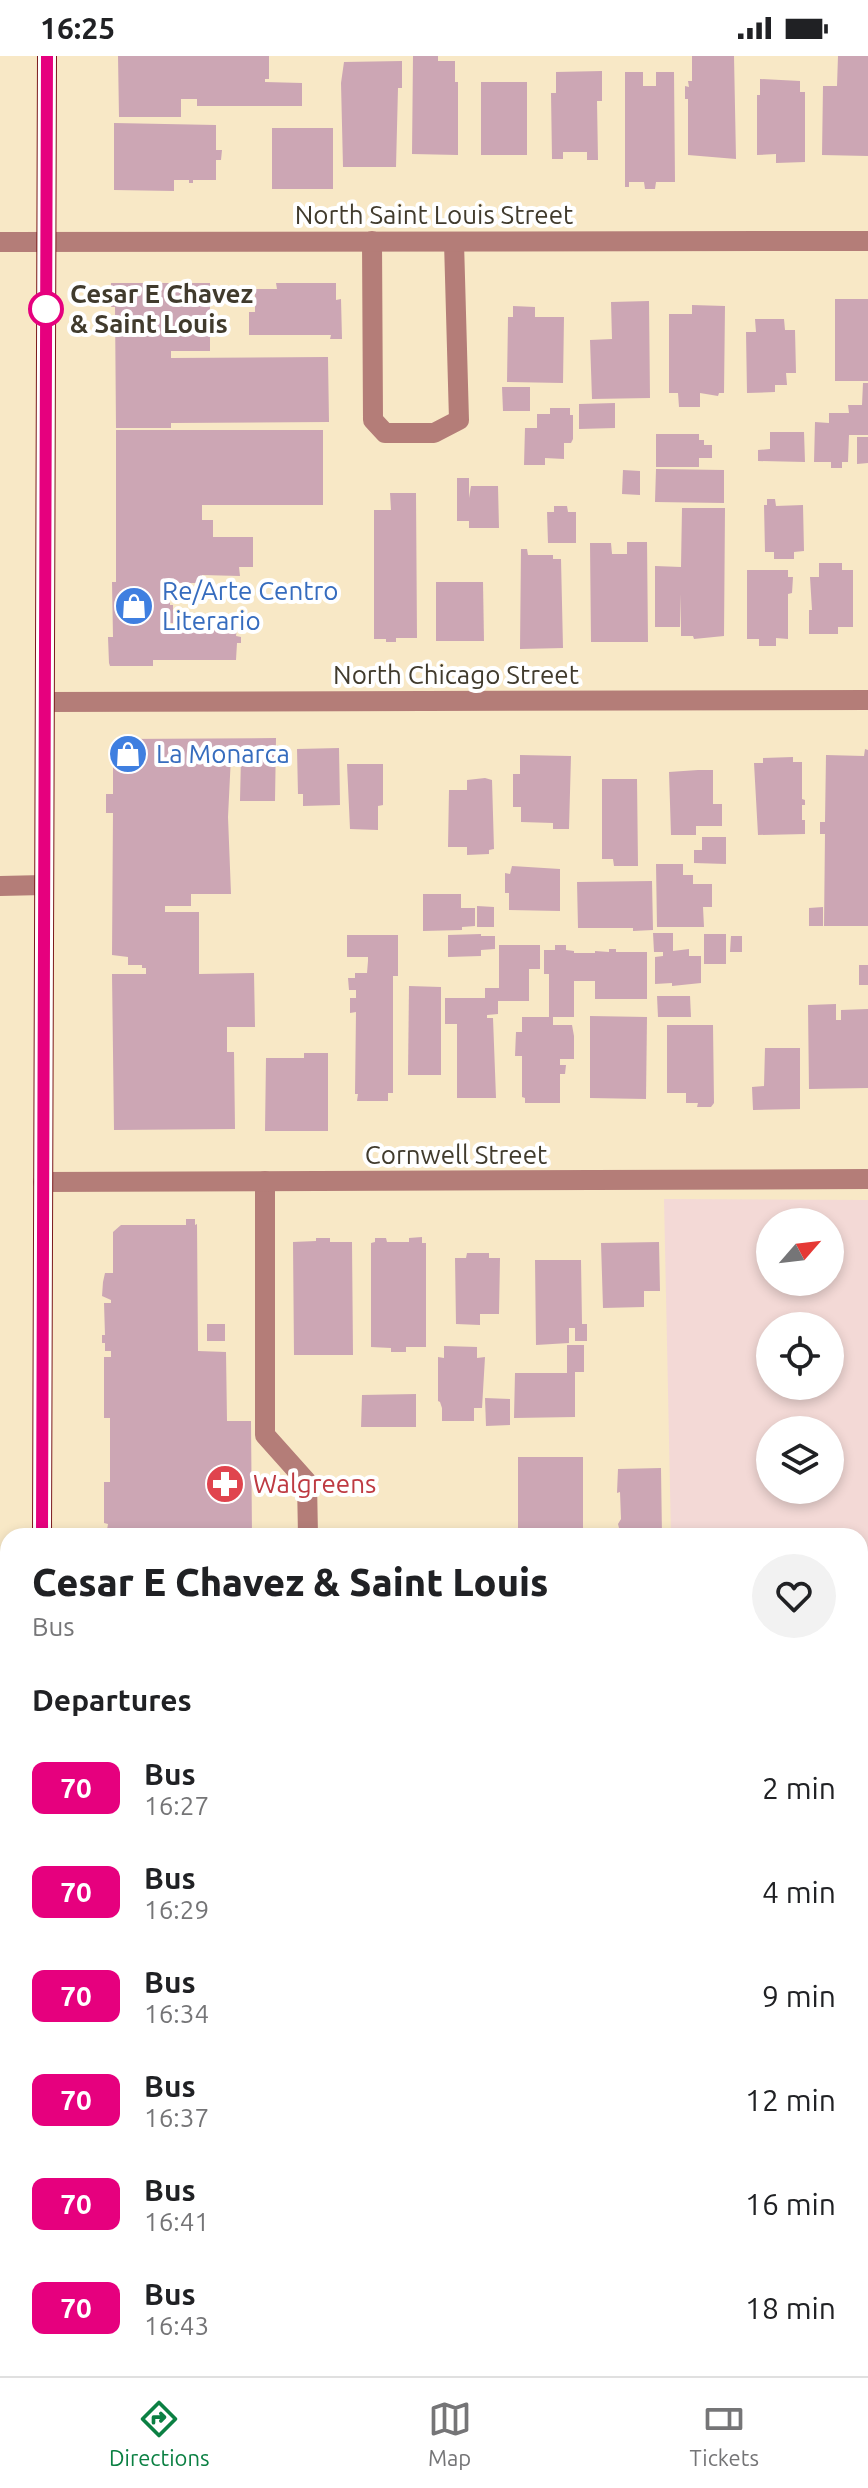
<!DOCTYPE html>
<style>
:root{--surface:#fff;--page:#f2f2f2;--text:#202124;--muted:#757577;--line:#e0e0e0;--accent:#0b8043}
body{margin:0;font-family:Ubuntu,sans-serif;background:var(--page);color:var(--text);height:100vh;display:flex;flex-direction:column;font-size:30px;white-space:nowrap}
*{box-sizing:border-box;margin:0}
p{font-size:26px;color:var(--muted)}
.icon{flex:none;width:44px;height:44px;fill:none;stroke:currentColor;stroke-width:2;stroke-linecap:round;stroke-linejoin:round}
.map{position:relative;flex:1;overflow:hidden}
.sheet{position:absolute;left:0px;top:1472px;width:868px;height:848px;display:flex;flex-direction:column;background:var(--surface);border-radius:24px 24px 0 0;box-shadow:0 4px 12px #0003}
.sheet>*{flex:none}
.badge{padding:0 16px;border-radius:12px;font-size:28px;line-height:52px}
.needle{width:52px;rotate:62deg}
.controls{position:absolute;left:756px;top:1152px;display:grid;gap:16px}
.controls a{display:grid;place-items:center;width:88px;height:88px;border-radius:50%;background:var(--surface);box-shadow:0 4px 12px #0003;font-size:40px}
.map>.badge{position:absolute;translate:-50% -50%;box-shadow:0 0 0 4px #fff}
h2{padding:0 32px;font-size:30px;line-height:72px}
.round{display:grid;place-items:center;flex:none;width:84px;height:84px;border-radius:42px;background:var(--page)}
.summary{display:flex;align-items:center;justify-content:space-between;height:136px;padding:0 32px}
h1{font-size:38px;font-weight:800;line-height:60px}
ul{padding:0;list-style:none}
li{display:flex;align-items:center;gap:24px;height:104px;padding:0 32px}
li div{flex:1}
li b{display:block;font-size:30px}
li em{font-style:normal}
li .badge{min-width:88px;font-weight:700;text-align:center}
.status{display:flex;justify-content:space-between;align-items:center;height:56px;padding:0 40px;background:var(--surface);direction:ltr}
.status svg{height:22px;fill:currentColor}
.tab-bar{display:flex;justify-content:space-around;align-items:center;height:112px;border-top:2px solid var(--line);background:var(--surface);font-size:22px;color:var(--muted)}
.tab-bar a{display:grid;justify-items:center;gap:4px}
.tab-bar .current{color:var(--accent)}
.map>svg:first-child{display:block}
.education{fill:#f3d9d6;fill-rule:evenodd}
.building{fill:#cca6b4}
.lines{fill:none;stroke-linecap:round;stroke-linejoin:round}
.minor{stroke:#b47d78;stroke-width:20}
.major{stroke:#7b191c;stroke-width:20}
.line-casing{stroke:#fff;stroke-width:18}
.line{stroke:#e6007e;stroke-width:12}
.stop-dot{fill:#fff;stroke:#e6007e;stroke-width:4}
.labels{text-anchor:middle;stroke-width:8;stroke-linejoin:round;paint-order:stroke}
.street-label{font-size:26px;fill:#413b2d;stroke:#fff}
.stop-label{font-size:26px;font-weight:bold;fill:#413b2d;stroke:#fff;text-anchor:start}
.shop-label{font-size:26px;fill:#366cbe;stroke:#fff;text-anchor:start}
.health-label{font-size:26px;fill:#be3a42;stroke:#fff;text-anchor:start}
</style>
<div class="status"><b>16:25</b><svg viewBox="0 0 49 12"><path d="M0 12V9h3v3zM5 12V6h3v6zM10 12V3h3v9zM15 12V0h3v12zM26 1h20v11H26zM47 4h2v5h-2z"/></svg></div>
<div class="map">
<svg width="868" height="2320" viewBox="0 0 868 2320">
<rect width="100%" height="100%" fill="#f8e8c6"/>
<path class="education" d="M664 1143 868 1144V1569H860V1480H671ZM770 1166H830V1226H770ZM770 1270H830V1330H770ZM770 1374H830V1434H770Z"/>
<g class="building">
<path d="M118 0H269V23H265V26L302 27V50H197V43H181V61H119Z"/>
<path d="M413 0H438V5H455V26H458V99L412 98Z"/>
<path d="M692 0H734L736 103 688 99V43H685V30L689 31 688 25H692Z"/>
<path d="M838 0H868V100L822 99 823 30H837Z"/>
<path d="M402 5V32H398L396 111H343L341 27 344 6Z"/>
<path d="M602 15V45H597L598 104H587V96H563V103H552L551 37H556V16Z"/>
<path d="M625 16H643V30H656V16H674L675 126H656L655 133H645L644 126H629V131H625Z"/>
<path d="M760 23 800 25V36H805V106L776 107V98L757 99V39H760Z"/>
<rect x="481" y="26" width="46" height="73"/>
<path d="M114 67 216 69V94H222L221 104H216V124H193V127H189V124H174V135L114 134Z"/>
<rect x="272" y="72" width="61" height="61"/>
<path d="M111 227H210V295H171V302L328 301 329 366 171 367V372H116L115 251H111Z"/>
<path d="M276 227H336V244L341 243 342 283H330L331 279H249V256H255V233H277Z"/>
<rect x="835" y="243" width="33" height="82"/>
<path d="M649 245 650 342 592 343 590 284 612 283 611 246Z"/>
<path d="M692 249 725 250 724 337H719L718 340 700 337V351H679L678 337H669V258H692Z"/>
<path d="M513 250 535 251V261H564L563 327 507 326 508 261H513Z"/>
<path d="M755 263H784L785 274H795L796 317H786L787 329H775V336L747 337 746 276H756Z"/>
<path d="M863 327H868V379H849L848 406H842V412H831V406H814L815 366 829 367V357H849L848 349H862Z"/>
<path d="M502 331H530V355H503Z"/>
<path d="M615 347V372L579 373V348Z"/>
<path d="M550 352H570V359H573V383L571 387H564V403L545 402V409H524L525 372H537V358H550Z"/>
<path d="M116 374H323V449H202V464H213V481H253V511H239L240 520 202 519V527H170V549H173V567H169V572H237L236 580 241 581V587H237L236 604H153V610H110L109 607 108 581H113L112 526H116Z"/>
<path d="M770 376H804L805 406 758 405V394L770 393Z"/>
<path d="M656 378H699V384H704V389H712V402H699V411H656Z"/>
<path d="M857 381H868V407L857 408Z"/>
<path d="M656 413 724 414V447L655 446Z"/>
<path d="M623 414 640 415V439L622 438Z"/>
<path d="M457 422H469V442L471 430H498L499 472H469V465H457Z"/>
<path d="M390 437H416L417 582H396V586H386V583H374V454H391Z"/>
<path d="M767 443H775L776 450 803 449 804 495 794 496V503H774V496H765L764 449H767Z"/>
<path d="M554 450H567L568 456H576V487H548L547 456H554Z"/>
<path d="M682 452H725L724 580 694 583 693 580H681V538L680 571H655V510L681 511Z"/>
<path d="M627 486H647L648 586H591L590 487H611L612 498H627Z"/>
<path d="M521 493H527L528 499H553V503H561L563 592 520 593Z"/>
<path d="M819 507H842V514H853V571H838V578H809V554H812L810 521H819Z"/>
<path d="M747 514H788V521H793L792 537 788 538V583L776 582V590H759V583H747Z"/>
<path d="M436 526H483L484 585H436Z"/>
<path d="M276 682 275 745H240L241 700H231L228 761 231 838H191V850H165V856H199V918L254 917 255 971H227V996H234L235 1073 114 1074 112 918H146V912H142V909H128V901L112 899 113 757H106V738H113V691L121 683Z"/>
<path d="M339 692 340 749 303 750V738H298L297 693Z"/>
<path d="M865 693 868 694V870H824L825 778H820V766H825L826 699 864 700Z"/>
<path d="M520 699 571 700 569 773H553V767L521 766V751H513V718H520Z"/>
<path d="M793 701V706H802V743L805 744V749H802V764H805V778L758 779 754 707H763V702Z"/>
<path d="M347 708H383V749L378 750V774L350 773Z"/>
<path d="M698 714H713V748H722V770H696V779H671L669 716Z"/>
<path d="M485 722 492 724 494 793 489 794V798L467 799V791H448L449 734H467V724Z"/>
<path d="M602 723H637L638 810H614L613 803H602Z"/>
<path d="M702 781H726V808L694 807V794H702Z"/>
<path d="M656 808H683V819H693V828H712V851H703L704 871H657Z"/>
<path d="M512 810 560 813V855L509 854V837H505V817L510 818Z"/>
<path d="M652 825 653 874 633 875V872H578L577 826Z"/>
<path d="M423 838H461V852H475V870L462 871V874L423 875Z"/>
<path d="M477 850 494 851V871H477Z"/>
<path d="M823 851V870H809V852Z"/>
<path d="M653 877H673V895L689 893V900H701V927L672 930V927L655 928V901L663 900V896H654Z"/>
<path d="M481 878V880H495V893L481 894V900L448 901V879Z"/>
<rect x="704" y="878" width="22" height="30"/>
<path d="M347 879H398V920H393V1037H388V1045H357L358 1038H355L356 956 350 957V942H356V934H349L348 922H355V917H367L368 905V901H347Z"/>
<path d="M731 880H742V896H730Z"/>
<path d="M499 889H540V913H529V945H498V958L487 959V962H493L496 1042H457V968H445V942H485V932H499Z"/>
<path d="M555 889H566V894L574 895V897H595V895L609 896V893H616V896H647V943H595V925H574V961H553V969H572L574 980V1003H560V1009H566L565 1018H560V1047H525V1042L522 1041V1000H515L516 976H522V961H549V918H544V894H555Z"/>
<rect x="859" y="909" width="9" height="20"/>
<path d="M409 930 441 931V1019H408Z"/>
<path d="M657 940H690L691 961H658Z"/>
<path d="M836 948V964H841V954L868 953V1032L809 1033 808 949Z"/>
<path d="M590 960 647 961 646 1043 590 1042Z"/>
<path d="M667 969H713L714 1047 711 1051H697L698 1047H686V1037H667Z"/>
<path d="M765 992H800V1053L753 1054 752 1031 764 1030Z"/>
<path d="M304 997H328V1075H265L266 1002H304Z"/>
<path d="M186 1163H195V1169L197 1168 198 1295 226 1296 227 1365H251L252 1480H102V1474H107L108 1468 104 1467V1426H110V1362H104V1301H111V1295H105V1287H102V1279H105L104 1247H111V1244L102 1240 103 1226 105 1217H113V1176L121 1169H186Z"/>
<path d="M422 1181V1187H426V1291H406V1296H391V1292L371 1291V1187L375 1186V1182H386L387 1186H409V1182Z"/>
<path d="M316 1182H330V1186H352L353 1299H294L293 1186 316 1185Z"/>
<path d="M659 1186 660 1235H644V1251L603 1252 601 1187Z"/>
<path d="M467 1197H489V1202H500L499 1258H480V1269L456 1268 455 1202H466Z"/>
<path d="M535 1204H581L582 1268H587V1285H575V1272H569V1287L536 1289Z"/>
<rect x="207" y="1268" width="18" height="17"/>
<path d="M567 1289H584V1316H575V1361L514 1362 515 1317H567Z"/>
<path d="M444 1290 477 1291V1302L485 1301 482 1352H474V1365H442V1352L440 1346 438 1345V1301L444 1302Z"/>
<path d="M416 1338V1371H361L362 1339Z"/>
<path d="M485 1342 510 1343V1369L486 1370Z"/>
<rect x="518" y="1401" width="65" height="79"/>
<path d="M661 1412 662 1480H621L618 1468 621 1463 620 1436 617 1437 618 1413Z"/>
<rect x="860" y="1679" width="8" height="73"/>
<rect x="860" y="1929" width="8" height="121"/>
<rect x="860" y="2203" width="8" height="73"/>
<rect x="102" y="2312" width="82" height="8"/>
<path d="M276 2312H332L334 2320H274Z"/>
<rect x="394" y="2312" width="43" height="8"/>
<rect x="495" y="2312" width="71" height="8"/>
<rect x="664" y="2312" width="65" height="8"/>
<rect x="743" y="2312" width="45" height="8"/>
<path d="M800 2312H837V2315H828L822 2320H806Z"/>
</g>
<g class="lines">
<g class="minor">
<path d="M372 185 373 364 385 377H434L459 364 454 186"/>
<path d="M0 186 868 185"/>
<path d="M45 646 868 644"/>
<path d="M0 830 44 829"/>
<path d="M265 1125V1379L307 1426 308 1480"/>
<path d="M43 1126 868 1123"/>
<path d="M0 1529 8 1534"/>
<path d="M860 1602H868"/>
<path d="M860 1848H868"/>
<path d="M0 2242H8"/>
<path d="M450 2312V2320"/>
<path d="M480 2312V2320"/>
<path d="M357 2320V2312"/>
<path d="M617 2320V2312"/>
</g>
<g class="major">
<path d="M42 1480 47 0"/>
<path d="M0 2140H8"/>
<path d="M860 2144H868"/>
<path d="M42 2312V2320"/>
</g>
</g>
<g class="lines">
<g class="line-casing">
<path id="line" d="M42 1480 47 0"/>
</g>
<use href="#line" class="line"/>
</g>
<defs>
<g id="shop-disc" transform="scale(2)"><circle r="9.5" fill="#3f7fe0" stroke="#fff"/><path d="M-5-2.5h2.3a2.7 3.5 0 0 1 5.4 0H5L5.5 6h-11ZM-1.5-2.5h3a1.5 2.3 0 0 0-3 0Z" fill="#fff"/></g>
<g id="pharmacy-disc" transform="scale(2)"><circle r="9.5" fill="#e0444e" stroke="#fff"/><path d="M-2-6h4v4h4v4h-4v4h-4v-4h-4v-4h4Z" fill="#fff"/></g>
</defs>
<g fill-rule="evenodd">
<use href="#shop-disc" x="134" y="550"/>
<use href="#shop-disc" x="128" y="698"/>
<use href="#pharmacy-disc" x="225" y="1428"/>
</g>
<circle class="stop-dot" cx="46" cy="253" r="16"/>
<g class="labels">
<g class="street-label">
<text x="434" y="168">North Saint Louis Street</text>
<text x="456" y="628">North Chicago Street</text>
<text x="456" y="1108">Cornwell Street</text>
</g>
<g class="stop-label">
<text x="70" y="247">Cesar E Chavez<tspan x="70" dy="30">&amp; Saint Louis</tspan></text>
</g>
<g class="shop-label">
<text x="162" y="544">Re/Arte Centro<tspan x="162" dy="30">Literario</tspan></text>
<text x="156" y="707">La Monarca</text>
</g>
<g class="health-label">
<text x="253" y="1437">Walgreens</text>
</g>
</g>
</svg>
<div class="controls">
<a><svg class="needle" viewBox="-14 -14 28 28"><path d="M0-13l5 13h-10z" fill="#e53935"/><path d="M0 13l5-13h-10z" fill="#757577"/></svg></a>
<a><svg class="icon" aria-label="locate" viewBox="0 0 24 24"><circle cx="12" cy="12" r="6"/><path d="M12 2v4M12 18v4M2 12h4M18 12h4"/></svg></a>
<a><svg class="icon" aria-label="layers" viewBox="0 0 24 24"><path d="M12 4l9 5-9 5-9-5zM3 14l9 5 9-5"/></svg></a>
</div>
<section class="sheet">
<div class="summary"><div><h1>Cesar E Chavez &amp; Saint Louis</h1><p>Bus</p></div><a class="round"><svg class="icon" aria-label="heart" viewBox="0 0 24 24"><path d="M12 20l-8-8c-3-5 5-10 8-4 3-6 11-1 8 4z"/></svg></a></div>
<h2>Departures</h2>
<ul>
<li><span class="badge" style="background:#e6007e;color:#fff">70</span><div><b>Bus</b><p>16:27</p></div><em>2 min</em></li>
<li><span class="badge" style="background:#e6007e;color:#fff">70</span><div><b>Bus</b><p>16:29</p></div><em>4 min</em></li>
<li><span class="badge" style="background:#e6007e;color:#fff">70</span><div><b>Bus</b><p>16:34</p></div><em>9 min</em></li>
<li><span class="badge" style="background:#e6007e;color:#fff">70</span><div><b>Bus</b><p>16:37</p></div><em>12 min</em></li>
<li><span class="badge" style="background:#e6007e;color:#fff">70</span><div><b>Bus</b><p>16:41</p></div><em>16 min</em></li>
<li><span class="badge" style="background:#e6007e;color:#fff">70</span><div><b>Bus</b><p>16:43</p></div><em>18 min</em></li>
</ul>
</section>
</div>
<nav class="tab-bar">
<a class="current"><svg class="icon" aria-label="directions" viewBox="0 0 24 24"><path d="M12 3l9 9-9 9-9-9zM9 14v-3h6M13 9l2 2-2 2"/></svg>Directions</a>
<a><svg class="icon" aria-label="map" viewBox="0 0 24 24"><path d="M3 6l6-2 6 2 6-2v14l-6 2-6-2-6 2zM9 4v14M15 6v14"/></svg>Map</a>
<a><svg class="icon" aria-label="tickets" viewBox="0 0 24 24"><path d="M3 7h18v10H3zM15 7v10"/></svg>Tickets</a>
</nav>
